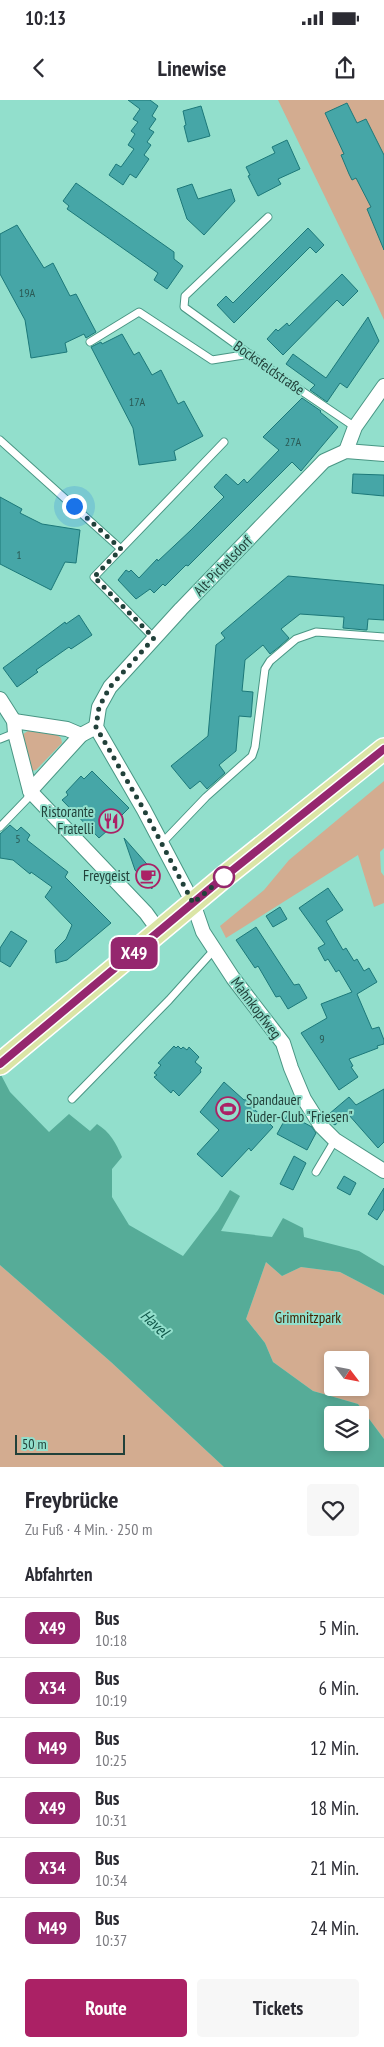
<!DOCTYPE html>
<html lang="de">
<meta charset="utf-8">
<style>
:root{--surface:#fff;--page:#f7f7f7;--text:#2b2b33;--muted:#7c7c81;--line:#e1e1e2;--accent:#ab2165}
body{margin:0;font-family:"PT Sans Narrow",sans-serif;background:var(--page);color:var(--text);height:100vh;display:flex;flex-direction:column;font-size:19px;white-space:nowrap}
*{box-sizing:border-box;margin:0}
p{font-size:16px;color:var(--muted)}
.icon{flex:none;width:28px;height:28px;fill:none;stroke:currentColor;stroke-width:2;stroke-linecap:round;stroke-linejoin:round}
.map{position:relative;height:1367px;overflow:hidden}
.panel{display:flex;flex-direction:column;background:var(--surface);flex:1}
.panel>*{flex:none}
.badge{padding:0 10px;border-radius:8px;font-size:18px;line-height:32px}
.needle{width:32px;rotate:122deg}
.fabs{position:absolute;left:324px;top:1251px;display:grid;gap:10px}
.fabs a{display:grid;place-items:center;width:45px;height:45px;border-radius:5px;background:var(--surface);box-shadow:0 2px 8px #0003;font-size:25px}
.scale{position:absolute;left:15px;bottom:12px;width:110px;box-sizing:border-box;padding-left:5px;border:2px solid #21413a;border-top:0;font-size:14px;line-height:18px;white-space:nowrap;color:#21413a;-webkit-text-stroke:4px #92dfcc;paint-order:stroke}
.you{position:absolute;width:25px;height:25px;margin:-12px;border:4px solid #fff;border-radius:50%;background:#1a73e8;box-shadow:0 0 0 8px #1a73e833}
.map>.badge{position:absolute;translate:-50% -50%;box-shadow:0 0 0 2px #fff}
h2{padding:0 25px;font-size:19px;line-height:45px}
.round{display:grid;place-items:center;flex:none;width:52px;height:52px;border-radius:5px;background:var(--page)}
.headline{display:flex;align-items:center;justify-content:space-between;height:85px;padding:0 25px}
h1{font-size:24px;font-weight:700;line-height:38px}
.button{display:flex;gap:10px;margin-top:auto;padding:10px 25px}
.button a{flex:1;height:58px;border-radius:5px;background:var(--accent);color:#fff;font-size:20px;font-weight:700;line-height:58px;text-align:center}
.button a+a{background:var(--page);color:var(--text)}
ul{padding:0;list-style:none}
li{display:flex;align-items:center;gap:15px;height:60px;padding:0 25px;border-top:1px solid var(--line)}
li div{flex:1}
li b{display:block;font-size:19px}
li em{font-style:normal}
li .badge{min-width:55px;font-weight:700;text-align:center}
.status{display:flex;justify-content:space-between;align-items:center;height:35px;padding:0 25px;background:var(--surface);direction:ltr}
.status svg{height:14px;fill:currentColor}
header{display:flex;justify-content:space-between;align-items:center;height:65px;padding:0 25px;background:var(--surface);font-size:22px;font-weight:700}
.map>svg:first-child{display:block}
.green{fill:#d3ac90;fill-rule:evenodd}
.water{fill:#56ac98;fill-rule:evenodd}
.building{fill:#46a6a7;stroke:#1c7879}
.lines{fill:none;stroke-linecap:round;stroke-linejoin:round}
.service-casing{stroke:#499684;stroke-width:9}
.minor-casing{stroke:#499684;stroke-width:16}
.primary-casing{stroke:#fff;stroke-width:24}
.service{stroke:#fff;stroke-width:7}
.minor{stroke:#fff;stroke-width:14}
.primary{stroke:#dbe5a6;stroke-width:21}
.line-casing{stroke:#fff;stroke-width:11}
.line{stroke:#95276e;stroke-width:8}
.walk{stroke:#21413a;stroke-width:5;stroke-dasharray:0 9}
.stop-dot{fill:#fff;stroke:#95276e;stroke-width:2.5}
.labels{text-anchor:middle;stroke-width:4;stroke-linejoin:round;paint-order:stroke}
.number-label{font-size:12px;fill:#2a5a55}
.street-label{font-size:15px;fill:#21413a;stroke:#92dfcc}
.poi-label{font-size:15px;fill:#21413a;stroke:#92dfcc;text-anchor:end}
.park-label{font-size:15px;fill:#462100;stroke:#92dfcc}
.water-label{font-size:16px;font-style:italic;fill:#11594b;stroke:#92dfcc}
</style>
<div class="status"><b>10:13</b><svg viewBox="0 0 49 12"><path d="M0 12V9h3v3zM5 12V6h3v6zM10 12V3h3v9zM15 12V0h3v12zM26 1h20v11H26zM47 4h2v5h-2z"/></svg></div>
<header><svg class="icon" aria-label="back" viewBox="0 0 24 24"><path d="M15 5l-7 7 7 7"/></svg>Linewise<svg class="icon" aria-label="share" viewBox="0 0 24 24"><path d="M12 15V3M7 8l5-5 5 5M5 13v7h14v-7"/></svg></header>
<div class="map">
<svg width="384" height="1367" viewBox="0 0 384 1367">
<rect width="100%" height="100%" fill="#92dfcc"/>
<g class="green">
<path d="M278 0H384V220L374 198Z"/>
<path d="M28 631 57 635 61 638 62 643 36 670 32 671 20 636Z"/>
<path d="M384 681V748L380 752 381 772 384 776V803L374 807 358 755 226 838 220 826 264 790 289 760Z"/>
<path d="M266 1162 282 1176 301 1167 340 1172 384 1195V1339L358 1304 313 1291 273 1262 265 1243 246 1219ZM332 1260H360V1288H332Z"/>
<path d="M0 1165 111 1262 224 1367H0Z"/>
</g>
<path class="water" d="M0 973 10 992 49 1032 69 1014 90 1031 97 1024C110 1032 116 1043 122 1057L112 1069V1097L129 1125 183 1156 218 1110 230 1090 240 1096 221 1131 272 1137 283 1118 303 1128 304 1137 359 1151 384 1166V1195L340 1172 301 1167 282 1176 266 1162 246 1219 265 1243 273 1262 313 1291 358 1304 384 1339V1367H224L111 1262 0 1165ZM332 1315H360V1342H332Z"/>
<g class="building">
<path d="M128 0H150L158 6 152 16 156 19 149 29 154 32 147 42 151 45 144 55 149 59 136 78 130 74 123 85 109 75 116 64 121 67 134 49 128 45 135 34 131 31 138 22 133 19 140 9Z"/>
<path d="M347 3 357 23 366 19 384 55V150L367 109 371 107 356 78 352 80 349 74 341 55 344 54 325 13Z"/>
<path d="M201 6 210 36 188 42 184 26 186 25 183 11Z"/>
<path d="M287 40 300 69 278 79 281 84 258 96 248 76 250 75 246 67 275 53 272 47Z"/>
<path d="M76 83 174 152V159L183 166 167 189 154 180 158 173 67 109 69 106 63 101Z"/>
<path d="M192 84 198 99 231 89 235 101 204 135 187 119 177 89Z"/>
<path d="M17 125 44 168 53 163 70 196 76 194 96 232 86 238 84 234 65 243 67 252 31 258 25 220 0 174V134Z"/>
<path d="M308 128 324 145 316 153 310 147 234 223 217 205 226 196 233 203Z"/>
<path d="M342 174 358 191 343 206 337 200 283 255 267 239 276 229 278 231 287 223 289 226Z"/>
<path d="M368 217 379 241 347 288 340 283 327 302 310 290 315 285 286 264 293 254 326 278Z"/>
<path d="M122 234 134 255 139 252 152 275 161 270 178 304 184 301 203 336 174 351 176 360 139 365 133 328 91 247 101 242 102 244Z"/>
<path d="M302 298 321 311 320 312 338 327 306 365 301 371 292 362 188 466 186 465 165 486 163 484 154 493 150 489 136 499 118 480 126 470 129 472 131 470 139 478 157 459 158 461 191 430 224 397 214 387 226 374 238 385 244 379 247 383 279 350 263 337Z"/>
<path d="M353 374 384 375V396L352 393Z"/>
<path d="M0 397 22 409 20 413 42 424 80 430 76 463 65 462 51 490 0 464Z"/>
<path d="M288 476 384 485V520L368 519 367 530H365L343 528 344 517 300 514 281 529 289 538 279 547 270 554 263 545 245 560 242 591 253 592 251 617 239 616 236 651 219 665 225 673 207 689 200 681 190 689 171 666 208 636 216 545 225 538 221 533Z"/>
<path d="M79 515 92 535 71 549 69 547 36 570 38 572 17 587 3 568 65 522 66 524Z"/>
<path d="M92 671 129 708 120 717 121 720 110 731 108 730 99 738 62 700 68 695 66 692 81 676 84 679Z"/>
<path d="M10 725 17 731 21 727 30 735 27 740 68 772 65 777 111 823 67 860 56 863 55 850 66 839 72 825 45 797 52 787 31 772 30 774 13 760 0 758V734Z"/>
<path d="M124 738 153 771 152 789 135 770Z"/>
<path d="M328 788 343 810 326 821 343 850 346 848 354 861 357 859 364 871 369 868 377 882 357 894 372 929 379 927 384 940V944L377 946 378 948 349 959 353 966 351 967 358 977 339 990 301 933 327 918 321 904 352 892 339 870 336 872 328 859 325 861 318 848 325 844 299 808Z"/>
<path d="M280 807 287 819 273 827 266 816Z"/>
<path d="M256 827 294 885 299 884 307 898 288 909 280 896 276 897 258 866 255 868 236 840Z"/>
<path d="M11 831 27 841 10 867 0 861V848Z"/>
<path d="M174 946 176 948 178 946 181 949 183 947 187 950 189 947 199 957 195 962 202 968 200 970 201 972 179 996 173 990 171 993 154 977 157 975 154 973 161 965 158 963Z"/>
<path d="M224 982 244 1000 249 999 252 1007 273 1027 251 1051 249 1048 222 1077 197 1054 219 1030 200 1012Z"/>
<path d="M384 989V1042L378 1048 348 1014 335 1025 328 1020 329 1014 349 997 356 1005Z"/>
<path d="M288 1014 312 1027 316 1033 307 1050 277 1034Z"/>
<path d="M294 1056 306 1063 293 1090 280 1084Z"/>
<path d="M344 1076 356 1083 350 1095 337 1088Z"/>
<path d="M384 1088V1109L377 1120 368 1114Z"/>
</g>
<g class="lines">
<g class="service-casing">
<g id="service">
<path d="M268 117 185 196 184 207 284 279 355 327"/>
<path d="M90 242 139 212 212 260 250 254"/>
<path d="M0 340 121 449"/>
<path d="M154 538 94 477 224 342"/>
<path d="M0 639 15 633"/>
<path d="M0 727 27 699 30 691"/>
<path d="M162 743 206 697 252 656 255 647 265 569 270 561 296 539 316 532 384 537"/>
<path d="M72 999 169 900 214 850"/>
<path d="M316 1072 335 1040"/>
</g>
</g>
<g class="minor-casing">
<g id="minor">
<path d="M346 351 355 327 384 286"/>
<path d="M384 354 346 351 324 361 181 509 110 587 99 607 96 627 144 710 193 803 203 832 233 878 283 943 291 968 304 999 321 1026 335 1040 384 1071"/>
<path d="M0 599 14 621 15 633 30 691 146 813 159 831"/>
<path d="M14 621 67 629 81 635"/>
<path d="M30 691 81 635 96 627"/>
</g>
</g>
<g class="primary-casing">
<path id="primary" d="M0 964 224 777 384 649"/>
</g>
<use href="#service" class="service"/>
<use href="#minor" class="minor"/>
<use href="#primary" class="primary"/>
</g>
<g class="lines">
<g class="line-casing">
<path id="line" d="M0 964 224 777 384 649"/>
</g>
<use href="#line" class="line"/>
<path class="walk" d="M74 406 121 449 94 477 154 538 110 587 99 607 96 627 144 710 193 803 224 777"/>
</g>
<defs>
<g id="restaurant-ring" transform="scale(1.25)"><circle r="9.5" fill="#92dfcc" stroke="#ab2165" stroke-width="1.5"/><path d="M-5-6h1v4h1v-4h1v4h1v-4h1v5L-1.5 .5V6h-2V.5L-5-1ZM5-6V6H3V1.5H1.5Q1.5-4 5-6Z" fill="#ab2165"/></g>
<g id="cafe-ring" transform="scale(1.25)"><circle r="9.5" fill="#92dfcc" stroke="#ab2165" stroke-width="1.5"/><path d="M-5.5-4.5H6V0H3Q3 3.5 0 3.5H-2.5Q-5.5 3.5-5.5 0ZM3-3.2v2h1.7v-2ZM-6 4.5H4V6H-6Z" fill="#ab2165"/></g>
<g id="stadium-ring" transform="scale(1.25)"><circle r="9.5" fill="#92dfcc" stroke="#ab2165" stroke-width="1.5"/><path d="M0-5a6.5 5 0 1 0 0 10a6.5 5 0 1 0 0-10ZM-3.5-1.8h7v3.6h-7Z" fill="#ab2165"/></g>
</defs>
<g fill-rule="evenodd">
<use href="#restaurant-ring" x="111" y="721"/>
<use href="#cafe-ring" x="148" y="776"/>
<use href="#stadium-ring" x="228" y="1009"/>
</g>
<circle class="stop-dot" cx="224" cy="777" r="10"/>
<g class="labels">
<g class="number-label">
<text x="27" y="197">19A</text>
<text x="137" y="306">17A</text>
<text x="293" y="346">27A</text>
<text x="19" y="459">1</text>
<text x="18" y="743">5</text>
<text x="322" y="943">9</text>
</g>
<g class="street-label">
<text transform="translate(269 268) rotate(35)" y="5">Bocksfeldstraße</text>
<text transform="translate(223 466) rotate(-46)" y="5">Alt-Pichelsdorf</text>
<text transform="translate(256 908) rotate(53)" y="5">Mahnkopfweg</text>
</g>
<g class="poi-label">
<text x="94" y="717">Ristorante<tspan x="94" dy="17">Fratelli</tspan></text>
<text x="130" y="781">Freygeist</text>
<text x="246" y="1005" text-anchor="start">Spandauer<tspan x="246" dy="17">Ruder-Club "Friesen"</tspan></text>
</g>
<g class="park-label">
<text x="308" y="1223">Grimnitzpark</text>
</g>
<g class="water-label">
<text transform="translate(155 1223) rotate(43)" y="6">Havel</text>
</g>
</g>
</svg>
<div class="fabs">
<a><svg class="needle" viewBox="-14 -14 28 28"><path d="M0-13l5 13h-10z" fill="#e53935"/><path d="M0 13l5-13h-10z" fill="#7c7c81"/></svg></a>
<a><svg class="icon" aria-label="layers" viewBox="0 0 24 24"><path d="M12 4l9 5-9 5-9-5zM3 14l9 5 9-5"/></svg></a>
</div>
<div class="scale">50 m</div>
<div class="you" style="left:74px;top:406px"></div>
<b class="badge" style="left:134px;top:853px;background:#95276e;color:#fff">X49</b>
</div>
<section class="panel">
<div class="headline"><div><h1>Freybrücke</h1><p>Zu Fuß · 4 Min. · 250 m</p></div><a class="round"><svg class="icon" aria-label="heart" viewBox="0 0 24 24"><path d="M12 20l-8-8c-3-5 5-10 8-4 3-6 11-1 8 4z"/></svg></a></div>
<h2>Abfahrten</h2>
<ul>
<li><span class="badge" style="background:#95276e;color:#fff">X49</span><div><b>Bus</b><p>10:18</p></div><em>5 Min.</em></li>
<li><span class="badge" style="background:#95276e;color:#fff">X34</span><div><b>Bus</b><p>10:19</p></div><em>6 Min.</em></li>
<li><span class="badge" style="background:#95276e;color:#fff">M49</span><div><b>Bus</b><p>10:25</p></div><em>12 Min.</em></li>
<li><span class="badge" style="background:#95276e;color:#fff">X49</span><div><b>Bus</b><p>10:31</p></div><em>18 Min.</em></li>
<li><span class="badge" style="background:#95276e;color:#fff">X34</span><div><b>Bus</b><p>10:34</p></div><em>21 Min.</em></li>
<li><span class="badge" style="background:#95276e;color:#fff">M49</span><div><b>Bus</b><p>10:37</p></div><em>24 Min.</em></li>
</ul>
<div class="button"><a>Route</a><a>Tickets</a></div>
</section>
